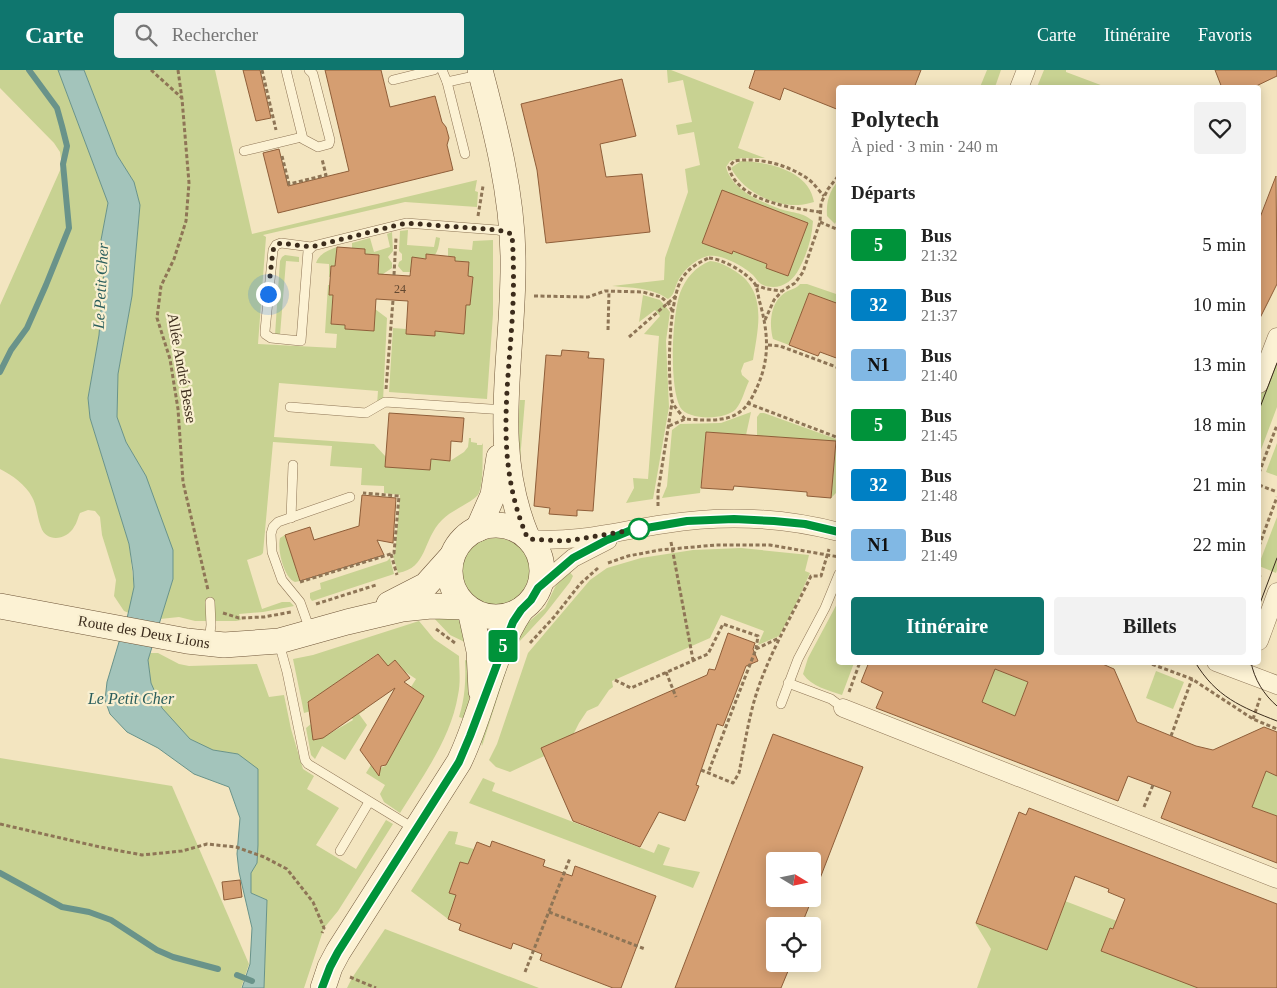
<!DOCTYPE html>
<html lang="fr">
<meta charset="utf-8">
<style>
:root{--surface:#fff;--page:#f2f2f2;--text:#222;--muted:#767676;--accent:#0f766e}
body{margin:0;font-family:"Times New Roman",serif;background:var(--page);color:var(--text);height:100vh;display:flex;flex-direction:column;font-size:19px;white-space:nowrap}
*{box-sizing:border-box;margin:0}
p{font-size:16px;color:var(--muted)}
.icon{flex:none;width:28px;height:28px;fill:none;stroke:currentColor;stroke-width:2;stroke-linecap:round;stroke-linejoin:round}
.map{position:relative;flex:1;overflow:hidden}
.side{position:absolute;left:836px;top:15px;width:425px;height:580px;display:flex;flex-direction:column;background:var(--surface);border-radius:5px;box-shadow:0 2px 12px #0003}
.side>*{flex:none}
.badge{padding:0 10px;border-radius:4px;font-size:18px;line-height:32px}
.needle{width:32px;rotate:100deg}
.fabs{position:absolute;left:766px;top:782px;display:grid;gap:10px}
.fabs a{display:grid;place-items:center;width:55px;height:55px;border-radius:5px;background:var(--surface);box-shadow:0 2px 12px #0003;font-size:25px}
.you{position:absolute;width:25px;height:25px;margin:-12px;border:4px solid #fff;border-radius:50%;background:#1a73e8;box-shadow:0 0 0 8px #1a73e833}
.map>.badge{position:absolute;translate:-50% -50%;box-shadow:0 0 0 2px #fff}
h2{padding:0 15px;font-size:19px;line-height:45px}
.round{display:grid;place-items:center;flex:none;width:52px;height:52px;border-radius:5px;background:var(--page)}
.head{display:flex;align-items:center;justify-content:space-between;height:85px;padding:0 15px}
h1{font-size:24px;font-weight:700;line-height:38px}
.primary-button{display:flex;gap:10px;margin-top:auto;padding:10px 15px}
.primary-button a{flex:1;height:58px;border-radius:5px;background:var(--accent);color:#fff;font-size:20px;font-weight:700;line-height:58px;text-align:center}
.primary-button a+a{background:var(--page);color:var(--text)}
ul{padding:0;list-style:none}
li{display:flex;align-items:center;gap:15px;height:60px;padding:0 15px}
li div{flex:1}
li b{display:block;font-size:19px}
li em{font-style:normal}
li .badge{min-width:55px;font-weight:700;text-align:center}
header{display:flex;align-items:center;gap:30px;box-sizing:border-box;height:70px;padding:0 25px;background:var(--accent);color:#fff}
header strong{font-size:24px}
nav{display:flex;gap:28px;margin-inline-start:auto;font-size:18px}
.search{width:350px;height:45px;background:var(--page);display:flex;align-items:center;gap:12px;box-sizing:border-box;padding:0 18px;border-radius:5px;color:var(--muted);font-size:19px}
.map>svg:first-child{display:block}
.green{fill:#c8d292}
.water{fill:#a3c4bb;stroke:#69938a}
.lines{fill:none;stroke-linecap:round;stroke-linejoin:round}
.stream{stroke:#69938a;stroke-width:6}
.building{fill:#d59e71;stroke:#8f5e39;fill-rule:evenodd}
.lane-casing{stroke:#8e7556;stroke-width:10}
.street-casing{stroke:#8e7556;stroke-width:19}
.secondary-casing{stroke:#6f5639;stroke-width:26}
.path{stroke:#8e7556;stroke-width:3;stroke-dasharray:4 2.5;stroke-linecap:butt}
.lane{stroke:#fcf2d4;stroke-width:9}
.street{stroke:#fcf2d4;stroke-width:18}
.secondary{stroke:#fcf2d4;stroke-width:25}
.tram{stroke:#3c2c1c;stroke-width:1}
.line-casing{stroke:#fff;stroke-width:11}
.line{stroke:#00933a;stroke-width:8}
.walk{stroke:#3c2c1c;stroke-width:5;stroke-dasharray:0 9}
.stop-dot{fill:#fff;stroke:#00933a;stroke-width:2.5}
.labels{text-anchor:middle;stroke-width:4.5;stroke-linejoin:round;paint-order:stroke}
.number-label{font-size:12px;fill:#624831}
.street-label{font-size:15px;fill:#3c2c1c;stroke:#f9efd0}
.water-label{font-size:16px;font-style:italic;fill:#295d5b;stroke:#f9efd0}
</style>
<header>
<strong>Carte</strong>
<div class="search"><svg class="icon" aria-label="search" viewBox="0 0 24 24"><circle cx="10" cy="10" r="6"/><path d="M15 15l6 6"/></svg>Rechercher</div>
<nav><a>Carte</a><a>Itinéraire</a><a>Favoris</a></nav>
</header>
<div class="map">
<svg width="1277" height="918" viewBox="0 0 1277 918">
<rect width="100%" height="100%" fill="#f3e5c0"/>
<g class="green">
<path d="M0 0H58L108 133 101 170 104 201 99 265 88 328 90 348 129 474 134 517 129 543 124 541 114 526 116 510 102 465 100 447 95 441 88 440 80 443C78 447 77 453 74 457 67 470 46 473 41 457 37 447 37 436 32 427 26 415 12 405 0 399V235L62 96 60 82 54 73 0 18Z"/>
<path d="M84 0H215L252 164 477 110 475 121 478 122 477 137 405 132 263 165 266 167 258 274 336 278 337 264 325 263 328 215H330L329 225H333L331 254 345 255V259L373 261 375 239 387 248 383 331 377 335 378 321 279 313 274 367 374 374 386 387 385 397 431 389 450 391 464 382 468 377 469 368H471V372L477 373V375H482L483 373C482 387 484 411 479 423 476 431 451 440 442 450 422 470 428 498 398 503L393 486 395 484 400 425 384 423V416L361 415 362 398 330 396 332 376 273 372 263 483 261 485 247 490 262 539 282 532H290L294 536 263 542 239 544 241 550 236 551H195L179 547 160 549 173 509 146 406 126 372 117 347 118 304 132 226 140 135 134 112 117 85Z"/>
<path d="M667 0H671L754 32 738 78 765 88H742L730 91 726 97C732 120 759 131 780 139 795 144 800 141 813 151 812 168 807 184 799 199 792 213 777 222 761 214 758 212 756 208 753 205 743 196 722 184 708 186 695 189 682 201 677 213 674 220 675 224 668 229 651 217 631 218 612 216L664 210 665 188 688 122 685 99 700 95 694 62 678 65 676 55 692 52 683 10 668 13Z"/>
<path d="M987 0H1001L995 17H980Z"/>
<path d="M1044 0H1066V2L1106 17H1037Z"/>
<path d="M741 91C768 92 809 100 814 132 809 133 803 135 798 135 772 136 743 121 731 98Z"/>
<path d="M839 110V145L835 154 827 146C826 132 829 121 839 110Z"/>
<path d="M408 160 407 175 434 177 436 167 440 168C437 190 433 189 412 188L411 202H403L398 196 399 192 402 190V184L399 181 400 161Z"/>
<path d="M392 162 393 181 388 187 392 193V198L383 204V208L378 207 379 185 365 184V179L352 178V173L370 168 374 182 390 177 387 164Z"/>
<path d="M493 170V244L487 329 389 322 393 258 406 259V264L435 265V261L463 264 466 235H470L473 207 468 206 469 192 455 191V187L448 186V178L472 180 473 171Z"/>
<path d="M337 177 335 196H331L330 207H329V194L316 193C319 184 328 180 337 177Z"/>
<path d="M285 185 299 187V192L286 191 280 265H275L280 191 282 187Z"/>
<path d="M710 191C720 192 727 196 735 201 768 221 758 259 753 290L744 293 741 301 742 305 749 311C745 319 742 332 736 339 726 350 688 351 680 337 669 316 672 246 680 223 686 208 695 197 710 191Z"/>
<path d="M800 214H807L839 225V238L838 234 809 223 789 275 773 269C769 253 770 232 786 222 791 219 796 219 800 214Z"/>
<path d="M643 225 660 230 670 242 666 271 669 337 653 429 626 433 634 418 633 408 648 409 659 266 644 264 660 246 655 240 639 252Z"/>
<path d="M1277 282V337L1259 385V330Z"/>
<path d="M520 330H525L520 390 517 361Z"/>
<path d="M751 342 746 365 706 362 700 423 662 428 667 416 672 360 680 354 721 353Z"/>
<path d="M760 343H764L839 370V420L831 428 836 372 757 366V347Z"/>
<path d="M1277 373V406L1266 402Z"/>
<path d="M1277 447V500L1276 503 1259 496V494Z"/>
<path d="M285 465 300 511 295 512C284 508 277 480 280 468Z"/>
<circle cx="496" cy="502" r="34"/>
<path d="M741 478 809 485 805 501 810 503 795 536 779 566 758 575 764 561 721 545 710 568 612 611 613 617 609 620 598 636 587 641 579 653 568 675 510 702 496 697 489 690 497 674 528 583 590 510 607 498 641 488 693 480Z"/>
<path d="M390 488 394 504 312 531 310 528V523L321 519 320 513 387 491Z"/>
<path d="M568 500 573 506 570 512 545 544 518 573 514 580 510 581 525 555 545 538 555 517Z"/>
<path d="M839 530V592L854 593 842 625C828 620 812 617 803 604L808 588Z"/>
<path d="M432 546C464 546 460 547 471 575L450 565Z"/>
<path d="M419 551 434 569 459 586C459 598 461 612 458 625 451 668 423 706 400 743L384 732 380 724 385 715 366 703 371 695 378 699 385 696 424 626 411 617 416 609 404 601 395 590 388 596 377 584 307 633 311 641 304 643 293 589 313 585Z"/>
<path d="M150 583H158L179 594 189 596 257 594 269 627 284 625 291 659 303 699 314 706 307 719 339 738 316 775 356 799 386 750 393 754 338 841 324 858 304 918H264L267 830 251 823V803L257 793 238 684 212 680 190 669 162 638 151 613 148 590Z"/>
<path d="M465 590 471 592C472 612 470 630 465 649L459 647C465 628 466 610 465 590Z"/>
<path d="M503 594 508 595 482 676 480 667Z"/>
<path d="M995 599 1028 612 1015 646 982 633Z"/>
<path d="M1156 601 1184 612 1173 639 1146 628Z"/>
<path d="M361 633 365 640 359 644 367 655 345 690 322 676 315 689 311 685 306 658 311 654 322 668 353 650 348 642Z"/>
<path d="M0 688 172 716 249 894 241 918H0Z"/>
<path d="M1266 701 1277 706V746L1252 737Z"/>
<path d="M483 708 495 713 492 721 654 783 658 774 670 778 663 795 700 802 693 818 469 733Z"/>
<path d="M449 761 458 762 455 774 474 779 468 794 460 792 449 822 456 825 448 849 411 821Z"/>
<path d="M1065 831 1117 851 1198 918H977L991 879 975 853 1047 880Z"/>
<path d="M385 859 539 918H347L352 908Z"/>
</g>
<path class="water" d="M58 0H84L117 85 134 112 140 135 132 226 118 304 117 347 126 372 146 406 173 480V509L148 590 151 613 162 638 190 669 213 680 238 684 258 699V775L257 793 251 803V823L267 830 264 918H242L250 894 252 858 239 802 237 784 240 748 229 717 194 704 158 678 127 662 110 644 105 630 107 612 122 562 126 553 134 517 133 501 129 474 90 348 88 328 99 265 104 201 101 170 108 133Z"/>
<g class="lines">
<g class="stream">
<path d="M0 302 11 280 27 258 46 215 69 158 63 94 67 76 62 56 57 38 29 0"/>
<path d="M0 803 62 837 89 842 111 850 157 880 173 887 218 899"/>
<path d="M237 905 252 911"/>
</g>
</g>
<g class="building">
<path d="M243 0H260L271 48 256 51Z"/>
<path d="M325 0H381L390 37 435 26 442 52 446 57 449 68 447 75 453 100 278 143 263 83 279 79 288 116 349 101Z"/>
<path d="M755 0H921L914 18H839V40L784 18 780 30 749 18Z"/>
<path d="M1215 0H1277V6L1252 18H1222Z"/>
<path d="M622 9 636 66 600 74 606 107 642 104 650 162 546 173 537 100 521 34Z"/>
<path d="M1276 106 1277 214 1259 250V150Z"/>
<path d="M722 120 808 153 788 206 766 198 767 194 733 181 732 184 702 173Z"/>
<path d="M337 177 365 179V184L379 185 378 204 410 206 412 187 426 189V184L455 187V191L469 192 468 206 473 207 470 235H466L464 264 435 261V266L406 264 408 231 376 229 374 261 345 259V255L331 254 333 225H329L331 196H335Z"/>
<path d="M809 223 839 234V289L820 282 818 286 789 275Z"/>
<path d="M562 280 589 282 588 288 604 289 593 441 577 440V446L549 444 550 438 534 436 546 285 561 286Z"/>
<path d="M389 343 464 348 462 372 451 371 450 391 431 389 430 400 385 397Z"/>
<path d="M706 362 836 371 831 428 807 426V422L734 416 733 420 701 418Z"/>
<path d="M362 425 396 428 393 473 377 470 384 485 300 511 285 465 310 457 314 470 359 456Z"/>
<path d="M728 563 755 573 753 579 758 591 746 596 723 656 717 654 696 715 699 716 685 751 659 742 640 777 573 751 541 678 707 605 709 599 715 600Z"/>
<path d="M378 584 388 596 395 590 410 608 404 612 424 626 386 695 381 696 379 706 360 680 395 618 323 668 313 670 308 632Z"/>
<path d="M869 592H1098L1114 599 1137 652 1196 676 1213 680 1264 657 1277 662V706L1266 701 1252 737 1277 746V793L1161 748 1171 722 1128 706 1118 731 876 638 883 622 861 612ZM995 599 1028 612 1015 646 982 632Z"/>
<path d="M773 664 863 697 814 824 812 791H775V829H812L801 856H775V894H791L781 918H675Z"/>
<path d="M1029 738 1277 834V918H1198L1101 881 1110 858 1113 859 1125 829 1108 822 1109 819 1075 806 1047 880 976 853 1019 742 1026 745Z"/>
<path d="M492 771 545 790 543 796 572 806 575 796 656 826 621 918H613L540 890 542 884 513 873 511 879 459 860 461 854 448 849 456 825 449 823 460 792 468 794 477 772 490 777Z"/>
<path d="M240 810 242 827 224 830 222 812Z"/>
</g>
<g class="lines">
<g class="lane-casing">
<g id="lane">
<path d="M286 0 303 69 318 77 329 74 330 70 313 4 309 0"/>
<path d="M442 0 447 12 465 84"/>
<path d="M393 10 434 0"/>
<path d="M447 12 479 5"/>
<path d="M244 81 302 67"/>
<path d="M311 177 281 173 276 175 273 180 265 261V264L271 268 301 271 308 181 313 176 406 153 497 160 509 163"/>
<path d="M290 337 366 343 385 332 505 340"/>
<path d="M291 448 293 395"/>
<path d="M310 560 300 532 282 510 272 482 271 464 273 457 278 452 350 427"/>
<path d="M209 571 211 555 210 532"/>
<path d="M279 573 287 602 305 690 308 694 415 759"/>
<path d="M788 613 831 629 843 638"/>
<path d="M781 634 798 589 825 538 839 504"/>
<path d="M340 781 369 732"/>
</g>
</g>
<g class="street-casing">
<g id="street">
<path d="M1019 18 1026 0"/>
<path d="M1259 314 1277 267"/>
<path d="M529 469C577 473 617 461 665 454 722 445 782 447 839 462"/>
<path d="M538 518 573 488 608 470"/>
<path d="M1259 571 1277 522"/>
<path d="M1216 592 1277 615"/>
<path d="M843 638 1277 809"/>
</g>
</g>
<g class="secondary-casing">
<g id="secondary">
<path d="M480 0C496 61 512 123 513 186 515 284 488 374 527 467"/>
<circle cx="496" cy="501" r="46"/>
<path d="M478 459 493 425 499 387"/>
<path d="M389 534 426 515 452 486"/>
<path d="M0 536 187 571 224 575 279 571 347 552 402 539 431 536 466 537"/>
<path d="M470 540 479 581 481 621"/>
<path d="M323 918 330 897 338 882 459 692C483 643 491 585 521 540"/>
</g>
</g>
<g class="path">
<path d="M151 0 182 28"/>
<path d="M178 0 182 29 189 113 186 151 174 189 161 216 157 248 170 289 178 339 183 412 208 520"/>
<path d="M262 0 276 60"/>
<path d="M282 86 289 114 326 105 322 89"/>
<path d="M820 142C792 138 736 131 729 97L734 91C758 87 787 94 808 109 814 113 819 121 824 126"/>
<path d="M478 146 483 116"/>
<path d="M820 152 839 160"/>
<path d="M709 188C723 189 746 202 755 214 758 219 758 227 760 233 768 262 770 287 758 315 754 324 749 335 741 341 727 353 702 350 685 349 681 344 674 337 672 331 667 303 669 237 680 212 686 200 697 193 709 188Z"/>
<path d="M394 205 396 168"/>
<path d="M755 215 767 219 781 221"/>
<path d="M534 226 588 227 605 221 643 222 661 227 669 234 673 243"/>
<path d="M765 250 774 230 782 221 795 213 803 202 820 152 821 133 828 119 839 105"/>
<path d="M608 260 609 221"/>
<path d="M629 267 676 226"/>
<path d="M768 275 780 276 839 298"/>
<path d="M386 319 393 230"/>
<path d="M747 333 839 368"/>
<path d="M669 356 685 349"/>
<path d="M1259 403 1277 355"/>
<path d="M1259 415 1277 422"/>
<path d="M658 436V422L672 333"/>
<path d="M671 472 693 590"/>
<path d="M1259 476 1277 427"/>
<path d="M391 484 397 505"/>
<path d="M608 493 628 486 660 480 716 475H770L839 487"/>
<path d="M1259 503 1260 507 1259 511"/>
<path d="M300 512 394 483 399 426 363 423"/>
<path d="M316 534 376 515"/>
<path d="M223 543 239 548 264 547 291 542"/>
<path d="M436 559 455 573"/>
<path d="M530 573 554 547 580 514 598 498"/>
<path d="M756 579 779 568"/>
<path d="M1146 592 1192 609 1253 649 1277 659"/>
<path d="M666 602 676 627"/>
<path d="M615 610 631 618 708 584 723 554 758 566 756 579 708 703"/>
<path d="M849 622 860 592"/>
<path d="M1253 649 1260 628"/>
<path d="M1171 666 1192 609"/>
<path d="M701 700 733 713 739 703C744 678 748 652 755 628 768 585 792 546 811 506H821L829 479"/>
<path d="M1144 737 1153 715"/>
<path d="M0 754 100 777 142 785 182 781 207 774 236 777 264 787 287 799 313 832 324 858 322 863"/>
<path d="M549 842 645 879"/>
<path d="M525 902 570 788"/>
<path d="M350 907 376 918"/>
</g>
<use href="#lane" class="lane"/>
<use href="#street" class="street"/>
<use href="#secondary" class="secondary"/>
<g class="tram">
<path d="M1259 340 1277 293"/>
<path d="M1259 536 1277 488"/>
<path d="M1195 592C1216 627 1241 637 1277 651"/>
<path d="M1251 592C1254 609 1264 625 1277 636"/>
</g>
</g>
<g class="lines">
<g class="line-casing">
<path id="line" d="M322 918 330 897 338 882 459 692 470 666 513 552 521 540 531 530 538 518 573 488 607 470 629 461 687 451 734 449 774 451 805 454 839 462"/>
</g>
<use href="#line" class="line"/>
<path class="walk" d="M268 224 273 180 276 175 281 173 311 177 406 153 498 160 512 164C514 193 514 222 512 252 507 328 496 394 527 467L529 469 566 471 639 459"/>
</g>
<circle class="stop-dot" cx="639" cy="459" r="10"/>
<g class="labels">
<g class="number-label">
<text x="400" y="223">24</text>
</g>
<g class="street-label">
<text transform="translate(182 298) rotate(80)" y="5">Allée André Besse</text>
<text transform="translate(144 562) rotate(10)" y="5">Route des Deux Lions</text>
</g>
<g class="water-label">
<text transform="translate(100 216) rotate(-87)" y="6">Le Petit Cher</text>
<text x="131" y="634">Le Petit Cher</text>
</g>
</g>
</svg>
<div class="fabs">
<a><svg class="needle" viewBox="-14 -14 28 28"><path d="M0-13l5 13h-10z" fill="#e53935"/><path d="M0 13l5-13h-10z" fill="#767676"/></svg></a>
<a><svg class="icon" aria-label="locate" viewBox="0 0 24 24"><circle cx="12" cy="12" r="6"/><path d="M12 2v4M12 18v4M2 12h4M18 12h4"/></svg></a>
</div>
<div class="you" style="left:268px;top:224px"></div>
<b class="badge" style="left:503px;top:576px;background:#00933a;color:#fff">5</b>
<section class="side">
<div class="head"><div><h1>Polytech</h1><p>À pied · 3 min · 240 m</p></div><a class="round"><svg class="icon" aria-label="heart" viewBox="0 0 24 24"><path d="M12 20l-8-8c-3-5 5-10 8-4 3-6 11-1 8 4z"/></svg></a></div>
<h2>Départs</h2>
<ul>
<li><span class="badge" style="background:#00933a;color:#fff">5</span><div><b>Bus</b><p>21:32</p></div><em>5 min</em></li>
<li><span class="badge" style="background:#0080c4;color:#fff">32</span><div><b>Bus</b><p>21:37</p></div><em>10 min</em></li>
<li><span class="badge" style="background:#81b8e4;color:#111">N1</span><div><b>Bus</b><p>21:40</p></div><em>13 min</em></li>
<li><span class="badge" style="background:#00933a;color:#fff">5</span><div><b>Bus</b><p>21:45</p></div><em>18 min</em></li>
<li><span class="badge" style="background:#0080c4;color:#fff">32</span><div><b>Bus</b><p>21:48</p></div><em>21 min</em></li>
<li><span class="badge" style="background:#81b8e4;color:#111">N1</span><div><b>Bus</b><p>21:49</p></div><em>22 min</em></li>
</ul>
<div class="primary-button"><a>Itinéraire</a><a>Billets</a></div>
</section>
</div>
